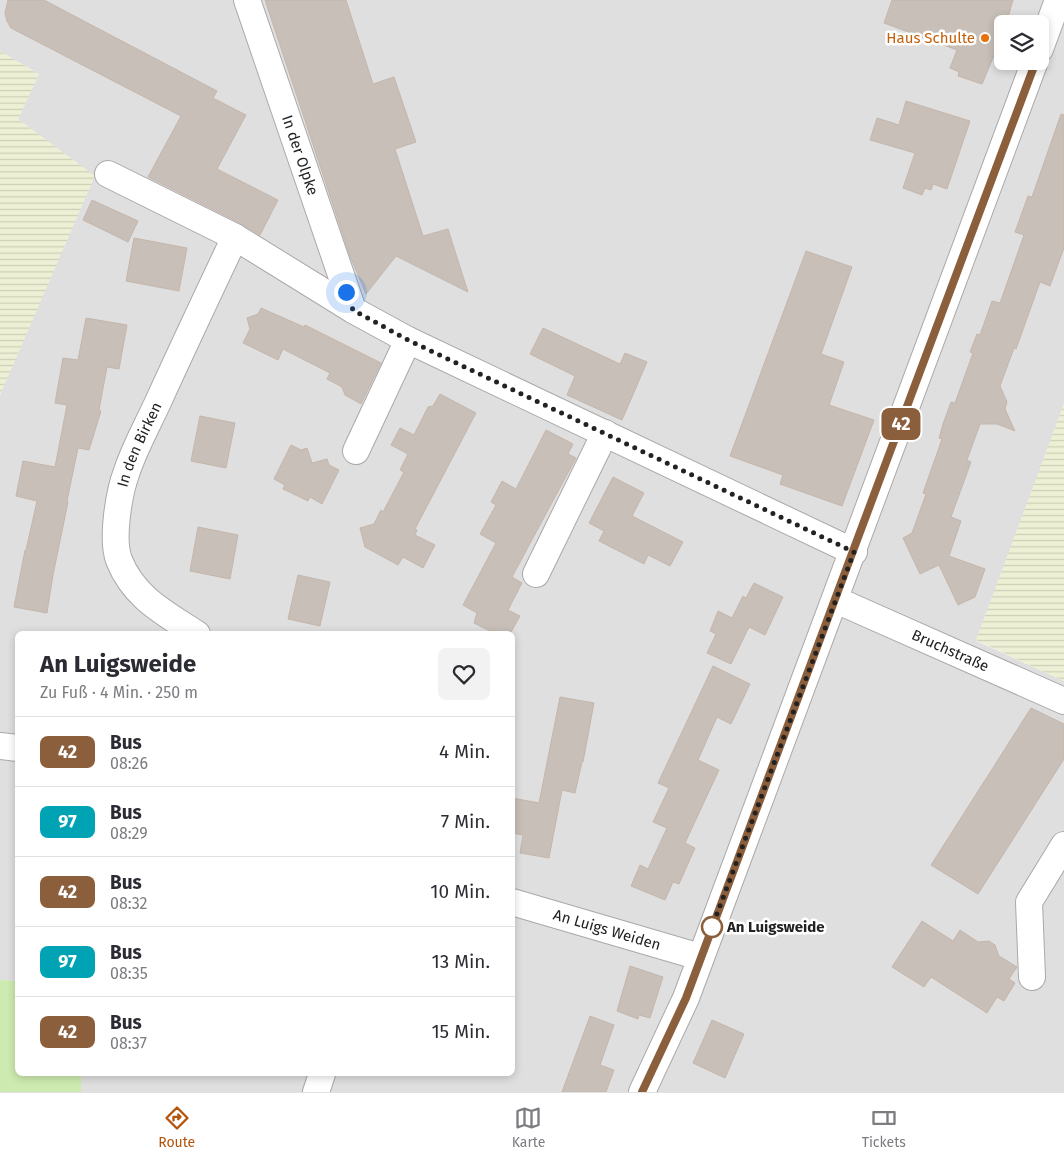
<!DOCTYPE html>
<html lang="de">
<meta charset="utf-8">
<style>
:root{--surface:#fff;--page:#f2f2f3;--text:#2b2b33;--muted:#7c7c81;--line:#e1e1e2;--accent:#b45309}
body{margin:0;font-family:"Fira Sans",sans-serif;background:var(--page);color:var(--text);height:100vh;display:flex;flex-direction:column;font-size:19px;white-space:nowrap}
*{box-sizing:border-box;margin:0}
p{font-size:16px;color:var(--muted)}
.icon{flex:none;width:28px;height:28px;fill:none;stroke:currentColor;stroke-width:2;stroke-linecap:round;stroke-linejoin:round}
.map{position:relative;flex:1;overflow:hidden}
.side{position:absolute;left:15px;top:631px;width:500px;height:445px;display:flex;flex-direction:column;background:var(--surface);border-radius:8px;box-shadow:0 2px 8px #0003}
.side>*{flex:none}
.badge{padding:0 10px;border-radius:8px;font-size:18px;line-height:32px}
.buttons{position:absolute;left:994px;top:15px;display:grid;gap:10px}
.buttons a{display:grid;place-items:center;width:55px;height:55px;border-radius:8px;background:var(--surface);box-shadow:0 2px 8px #0003;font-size:25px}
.you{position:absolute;width:25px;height:25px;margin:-12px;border:4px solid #fff;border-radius:50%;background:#1a73e8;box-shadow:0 0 0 8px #1a73e833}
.map>.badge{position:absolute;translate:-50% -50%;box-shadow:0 0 0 2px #fff}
.round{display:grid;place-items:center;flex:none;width:52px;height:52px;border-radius:8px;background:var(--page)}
.headline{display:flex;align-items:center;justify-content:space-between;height:85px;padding:0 25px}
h1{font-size:24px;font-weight:700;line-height:38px}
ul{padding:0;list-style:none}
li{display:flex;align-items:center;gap:15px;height:70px;padding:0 25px;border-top:1px solid var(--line)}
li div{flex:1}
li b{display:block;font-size:19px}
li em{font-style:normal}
li .badge{min-width:55px;font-weight:700;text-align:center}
.menu{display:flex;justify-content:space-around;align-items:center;height:70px;border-top:1px solid var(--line);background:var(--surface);font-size:14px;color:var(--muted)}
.menu a{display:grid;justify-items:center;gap:2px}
.menu .active{color:var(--accent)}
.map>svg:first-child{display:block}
.residential{fill:#e0dfdf;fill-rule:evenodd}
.farmland{fill:url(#farmland-rules)}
.grass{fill:#cdebb0}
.building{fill:#c7bfb8;stroke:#c4b6ab}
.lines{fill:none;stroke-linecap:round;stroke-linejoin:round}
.minor-casing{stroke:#a9a9a9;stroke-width:28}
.minor{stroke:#fff;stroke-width:26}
.line-casing{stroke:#fff;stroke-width:11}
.line{stroke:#8b5e3c;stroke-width:8}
.walk{stroke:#222;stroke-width:5;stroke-dasharray:0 9}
.food-dot{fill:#e8710a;stroke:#fff;stroke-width:2}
.stop-dot{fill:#fff;stroke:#8b5e3c;stroke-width:2.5}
.labels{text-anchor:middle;stroke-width:5;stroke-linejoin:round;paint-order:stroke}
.food-label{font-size:15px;fill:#c56008;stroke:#fff;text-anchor:end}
.street-label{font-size:15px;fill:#222;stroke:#fff}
.stop-label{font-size:15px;font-weight:bold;fill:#222;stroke:#fff;text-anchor:start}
</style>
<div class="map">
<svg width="1064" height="1092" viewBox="0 0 1064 1092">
<defs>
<pattern id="farmland-rules" width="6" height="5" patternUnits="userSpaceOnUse" patternTransform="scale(1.25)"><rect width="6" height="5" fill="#eef0d5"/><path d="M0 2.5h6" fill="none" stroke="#ccceb7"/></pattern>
</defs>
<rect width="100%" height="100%" fill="#f2efe9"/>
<path class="residential" d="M0 0H1064V404L976 641 1064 681V1092H81V1074H512V634H18L17 981 0 980V395L94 176 18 119 39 74 0 51ZM1002 24H1040V61H1002Z"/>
<g class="farmland">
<path d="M0 51 39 74 18 119 95 176 0 395Z"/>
<path d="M1064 404V681L976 640Z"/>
</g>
<path class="grass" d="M0 980 17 981 18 1074H81V1092H0Z"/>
<g class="building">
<path d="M8 0H44L217 91 213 98 246 115 217 169 278 200 260 235 242 224 148 177 181 116 11 28 7 21 5 13Z"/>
<path d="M265 0H346L373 84 394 77 416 142 395 149 423 236 448 229 468 292 396 256 366 294 350 256Z"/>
<path d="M892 0H1013L1006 24H1002V48L998 46 982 84 958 76 959 72 950 68 957 50 884 23Z"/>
<path d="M906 101 970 121 947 189 933 184 931 190 925 188 922 195 903 188 915 153 870 140 877 118 899 125Z"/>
<path d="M1061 114 1064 115V248L1050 286 1040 282 1016 349 1014 348 1000 386 1007 402 1005 409 1015 431 997 424H980L967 460 971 462 951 517 961 521 949 556 985 569 975 597 958 605 939 565 920 574 903 538 912 533 926 494 923 493 942 439 939 438 943 424 951 402 955 403 973 353 970 352 977 334 980 335 992 301 1000 303 1024 235 1015 232 1028 196 1032 197Z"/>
<path d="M92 200 138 221 128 242 83 220Z"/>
<path d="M134 238 187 248 179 291 126 281Z"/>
<path d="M806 251 852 267 821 354 844 362 829 405 874 420 842 506 780 484 783 475 730 456Z"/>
<path d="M261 308 304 327 305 325 381 363 361 404 345 395 342 387 327 379 330 373 283 349 278 360 243 343 250 329 247 318 258 314Z"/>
<path d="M86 318 127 325 119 369 107 367 99 410 101 411 89 450 78 448 67 501 68 502 53 575 47 613 14 607 25 550H26L37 501 16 496 23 461 55 467 67 405 55 403 63 358 78 360Z"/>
<path d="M543 328 620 364 625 353 647 362 622 420 567 395 575 376 530 354Z"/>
<path d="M440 394 476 413 415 529 417 530 415 535 435 545 423 568 403 557 398 565 365 547 360 528 374 524 381 510 383 512 404 472 400 470 408 454 391 445 400 428 414 435 428 407 433 406Z"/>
<path d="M200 416 235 423 226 468 191 461Z"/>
<path d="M546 430 573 444 568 454 576 458 512 577 522 583 508 610 520 616 510 634H496L474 623 477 613 463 605 496 543 480 534 496 505 491 502 502 481 516 489Z"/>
<path d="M291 445 301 450 307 448 312 463 327 459 329 465 339 470 322 504 310 497 308 501 283 489 285 485 274 479Z"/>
<path d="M613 477 644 493 632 516 683 542 670 566 648 555 644 564 599 541 604 531 589 523Z"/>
<path d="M198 527 238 535 230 579 190 571Z"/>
<path d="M298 575 330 582 320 626 288 619Z"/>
<path d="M754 583 783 597 765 635 749 627 731 664 707 653 716 634 710 631 718 611 732 618 743 596 746 598Z"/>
<path d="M713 666 750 684 731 724 717 717 698 760 719 770 685 843 695 848 679 884 673 882 665 900 631 886 640 865 648 869 667 828 653 822 669 788 658 783Z"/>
<path d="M560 697 594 703 583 762H582L575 793 562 790 549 858 520 853 523 835 512 833V798L539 803Z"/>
<path d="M1031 708 1064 724V759L978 894 931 865Z"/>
<path d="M922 921 953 941 960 930 978 942 989 941 995 945 999 956 1017 967 1009 979 1015 983 1004 1001 997 997 987 1013 931 977 924 987 892 967Z"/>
<path d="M630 966 663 977 650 1018 639 1015 638 1019 617 1011Z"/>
<path d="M590 1016 614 1025 600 1065 614 1070 606 1092H562Z"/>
<path d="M712 1020 744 1034 725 1078 693 1063Z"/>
</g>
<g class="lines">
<g class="minor-casing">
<g id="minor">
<path id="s1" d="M247 0 353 310"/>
<path d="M1040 49 1058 0"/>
<path d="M108 174 235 237 353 310 408 340 854 552"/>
<path d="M356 451 408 340"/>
<path d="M536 574 605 433"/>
<path id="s2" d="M836 600 1064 701"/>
<path id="s3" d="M197 634C165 613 134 598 119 560 111 539 119 492 127 471 135 447 148 424 158 402 183 347 209 292 235 237"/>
<path d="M0 746 18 748"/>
<path id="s4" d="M512 902 700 957"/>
<path d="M1032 977 1029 902 1064 845"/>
<path d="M316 1092 322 1074"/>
<path d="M642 1092 686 998 1035 61"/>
</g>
</g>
<use href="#minor" class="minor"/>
</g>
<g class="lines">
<g class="line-casing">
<path id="line" d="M642 1092 686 998 1036 61"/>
</g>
<use href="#line" class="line"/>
<path class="walk" d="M346 292 353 310 408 340 854 552 712 927"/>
</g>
<circle class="food-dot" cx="985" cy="38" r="5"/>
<circle class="stop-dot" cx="712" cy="927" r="10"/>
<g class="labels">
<g class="food-label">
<text x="975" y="43">Haus Schulte</text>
</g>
<g class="street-label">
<text dy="5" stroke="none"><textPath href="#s1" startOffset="164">In der Olpke</textPath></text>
<text dy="5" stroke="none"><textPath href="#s3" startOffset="229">In den Birken</textPath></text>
<text dy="5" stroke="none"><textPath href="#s2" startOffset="125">Bruchstraße</textPath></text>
<text dy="5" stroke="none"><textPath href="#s4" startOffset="99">An Luigs Weiden</textPath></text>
</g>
<g class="stop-label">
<text x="727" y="932">An Luigsweide</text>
</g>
</g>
</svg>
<div class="buttons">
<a><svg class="icon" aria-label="layers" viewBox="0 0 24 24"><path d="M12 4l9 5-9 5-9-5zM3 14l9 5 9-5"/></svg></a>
</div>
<div class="you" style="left:346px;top:292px"></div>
<b class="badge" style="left:901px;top:424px;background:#8b5e3c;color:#fff">42</b>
<section class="side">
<div class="headline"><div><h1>An Luigsweide</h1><p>Zu Fuß · 4 Min. · 250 m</p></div><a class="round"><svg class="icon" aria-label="heart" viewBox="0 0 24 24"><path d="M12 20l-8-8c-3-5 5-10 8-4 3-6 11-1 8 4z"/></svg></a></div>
<ul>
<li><span class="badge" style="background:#8b5e3c;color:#fff">42</span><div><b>Bus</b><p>08:26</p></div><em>4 Min.</em></li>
<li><span class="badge" style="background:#00a3b4;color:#fff">97</span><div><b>Bus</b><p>08:29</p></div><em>7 Min.</em></li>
<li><span class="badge" style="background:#8b5e3c;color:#fff">42</span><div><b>Bus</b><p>08:32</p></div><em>10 Min.</em></li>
<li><span class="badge" style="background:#00a3b4;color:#fff">97</span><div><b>Bus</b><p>08:35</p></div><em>13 Min.</em></li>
<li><span class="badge" style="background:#8b5e3c;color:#fff">42</span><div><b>Bus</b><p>08:37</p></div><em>15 Min.</em></li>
</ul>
</section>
</div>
<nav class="menu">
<a class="active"><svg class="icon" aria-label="directions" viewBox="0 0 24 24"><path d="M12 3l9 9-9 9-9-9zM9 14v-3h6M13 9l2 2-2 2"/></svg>Route</a>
<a><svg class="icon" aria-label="map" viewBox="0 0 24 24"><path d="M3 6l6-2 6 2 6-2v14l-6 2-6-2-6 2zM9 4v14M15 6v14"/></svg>Karte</a>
<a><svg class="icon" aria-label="tickets" viewBox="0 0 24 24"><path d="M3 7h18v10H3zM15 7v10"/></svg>Tickets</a>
</nav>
